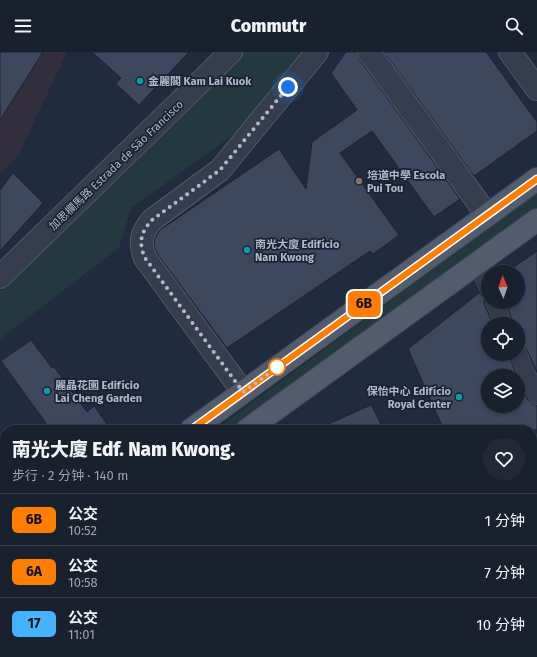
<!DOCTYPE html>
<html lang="zh">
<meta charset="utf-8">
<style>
:root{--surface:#19202e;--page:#222836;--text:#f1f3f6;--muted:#9fa3aa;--line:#373e4a}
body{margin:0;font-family:"Fira Sans","Noto Sans SC",sans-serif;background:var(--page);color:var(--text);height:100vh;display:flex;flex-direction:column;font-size:15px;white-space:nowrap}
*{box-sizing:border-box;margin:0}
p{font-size:13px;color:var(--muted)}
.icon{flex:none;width:22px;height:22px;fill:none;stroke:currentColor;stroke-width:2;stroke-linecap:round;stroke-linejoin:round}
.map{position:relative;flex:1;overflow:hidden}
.panel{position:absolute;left:0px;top:373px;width:537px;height:232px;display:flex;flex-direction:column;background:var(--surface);border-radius:16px 16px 0 0;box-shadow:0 2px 6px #0003,0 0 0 1px var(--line)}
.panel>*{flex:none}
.badge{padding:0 8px;border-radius:6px;font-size:14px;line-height:26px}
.needle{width:26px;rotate:358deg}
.tools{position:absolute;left:481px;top:213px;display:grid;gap:8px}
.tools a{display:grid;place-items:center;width:44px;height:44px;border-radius:50%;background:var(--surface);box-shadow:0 2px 6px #0003,0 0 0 1px var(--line);font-size:20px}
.you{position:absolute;width:20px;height:20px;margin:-10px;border:3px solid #fff;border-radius:50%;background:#1a73e8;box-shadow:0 0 0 6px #1a73e833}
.map>.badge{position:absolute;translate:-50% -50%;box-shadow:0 0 0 2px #fff}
.round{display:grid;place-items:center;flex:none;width:42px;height:42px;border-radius:21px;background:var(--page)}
.summary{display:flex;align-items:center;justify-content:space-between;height:68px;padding:0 12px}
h1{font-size:19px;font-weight:800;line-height:30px}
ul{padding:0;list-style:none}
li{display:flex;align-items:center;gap:12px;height:52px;padding:0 12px;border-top:1px solid var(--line)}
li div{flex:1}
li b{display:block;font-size:15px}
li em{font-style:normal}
li .badge{min-width:44px;font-weight:700;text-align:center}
header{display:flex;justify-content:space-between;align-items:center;height:52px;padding:0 12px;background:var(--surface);font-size:18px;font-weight:800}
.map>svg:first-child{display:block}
.medical{fill:#322e3e}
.green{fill:#24393f}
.building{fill:#3d475e;stroke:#1d2435}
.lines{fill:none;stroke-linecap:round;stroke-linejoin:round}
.pedestrian-casing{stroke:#515869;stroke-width:18}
.minor-casing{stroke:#515869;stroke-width:24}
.tertiary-casing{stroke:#515869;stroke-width:24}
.primary-casing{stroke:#3f4657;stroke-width:24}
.pedestrian{stroke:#363d4e;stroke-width:17}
.minor{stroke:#363d4e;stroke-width:22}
.tertiary{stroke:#363d4e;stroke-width:22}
.primary{stroke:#535c6e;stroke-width:22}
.line-casing{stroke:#fff;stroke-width:9}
.line{stroke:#ff7d00;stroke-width:6}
.walk{stroke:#b1b8c9;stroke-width:4;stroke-dasharray:0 7.2}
.culture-dot{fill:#0f9aa8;stroke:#1b2233;stroke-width:1.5}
.education-dot{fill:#8d6e63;stroke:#1b2233;stroke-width:1.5}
.stop-dot{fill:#fff;stroke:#ff7d00;stroke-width:2}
.labels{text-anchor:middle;stroke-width:3.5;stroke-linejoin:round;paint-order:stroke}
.poi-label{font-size:11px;font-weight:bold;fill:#b1b8c9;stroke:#1b2233;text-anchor:start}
.street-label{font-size:11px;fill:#b1b8c9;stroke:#1b2233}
</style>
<header><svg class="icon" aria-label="menu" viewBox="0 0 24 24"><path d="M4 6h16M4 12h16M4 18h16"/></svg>Commutr<svg class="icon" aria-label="search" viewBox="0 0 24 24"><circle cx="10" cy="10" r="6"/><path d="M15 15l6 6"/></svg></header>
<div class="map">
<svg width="537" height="605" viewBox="0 0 537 605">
<rect width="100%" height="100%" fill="#212b3e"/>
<path class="medical" d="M0 0H67L19 102 2 120 0 121Z"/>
<g class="green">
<path d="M240 0H301L257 66 131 156 119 196 0 287V239L66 176Z"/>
<path d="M537 141V156L234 378H215Z"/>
</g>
<g class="building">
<path d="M0 0H43L0 68Z"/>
<path d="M92 0H189L139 53 116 32 121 26Z"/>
<path d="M346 0H357L359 7 460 147 434 165 372 79 340 101 399 183 373 202 370 199 227 296 156 200 154 193 155 186 160 178 279 97 306 137 312 90 357 58 331 21Z"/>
<path d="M384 0H486L537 70V79L474 124Z"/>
<path d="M13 121 43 151 0 199V138Z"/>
<path d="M537 199V320L527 298 523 294 518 292V272H514L505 250H518V220H507Z"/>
<path d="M479 241 485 245 484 249 485 254 493 272H488V302H508L517 324H488V354H518V326L528 348 532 352 537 354V378H444L408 297Z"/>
<path d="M31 288 52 316 54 315 87 360 94 354 111 378H51L1 309Z"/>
<path d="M371 353 384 378H315Z"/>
</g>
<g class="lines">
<g class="pedestrian-casing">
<g id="pedestrian">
<path d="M477 211 488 236"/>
<path d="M494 250 504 272"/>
<path d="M518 302 537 344"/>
<path d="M273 600 277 605"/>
<path d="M488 600 490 605"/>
</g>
</g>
<g class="minor-casing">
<g id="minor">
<path d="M369 0 487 163"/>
<path d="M510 0 537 37"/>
<path d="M243 340 145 206C139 190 141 181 152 168L220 118 317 0"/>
</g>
</g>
<g class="tertiary-casing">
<g id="tertiary">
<path d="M0 225 231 0"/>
<path d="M532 459 537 457"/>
<path d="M0 497 5 494"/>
<path d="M114 605 116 600"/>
<path d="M222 605 234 600"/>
</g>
</g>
<g class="primary-casing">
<g id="primary">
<path d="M191 378 537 127"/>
<path d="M247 378 537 168"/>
<path d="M0 523 5 519"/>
<path d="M0 558 5 554"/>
</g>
</g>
<use href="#pedestrian" class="pedestrian"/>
<use href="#minor" class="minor"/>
<use href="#tertiary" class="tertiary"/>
<use href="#primary" class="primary"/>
</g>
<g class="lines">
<g class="line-casing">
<path id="line" d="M191 378 537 127"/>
</g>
<use href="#line" class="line"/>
<path class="walk" d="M277 315H278L243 340 145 206C138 190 141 180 152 168L220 118 288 35"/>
</g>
<g class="culture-dot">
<circle cx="140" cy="29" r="4"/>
<circle cx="247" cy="198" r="4"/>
<circle cx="47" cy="339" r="4"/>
<circle cx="459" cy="345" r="4"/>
</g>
<circle class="education-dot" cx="359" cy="129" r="4"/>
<circle class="stop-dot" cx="277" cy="315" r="8"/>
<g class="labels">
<g class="poi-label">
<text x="148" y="33">金麗閣 Kam Lai Kuok</text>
<text x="367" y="127">培道中學 Escola<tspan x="367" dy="13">Pui Tou</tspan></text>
<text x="255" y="196">南光大廈 Edifício<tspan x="255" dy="13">Nam Kwong</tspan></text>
<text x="55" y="337">麗晶花園 Edifício<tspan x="55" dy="13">Lai Cheng Garden</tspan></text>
<text x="451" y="343" text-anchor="end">保怡中心 Edifício<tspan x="451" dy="13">Royal Center</tspan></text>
</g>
<g class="street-label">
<text transform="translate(116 113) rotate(-44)" y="4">加思欄馬路 Estrada de São Francisco</text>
</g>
</g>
</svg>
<div class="tools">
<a><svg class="needle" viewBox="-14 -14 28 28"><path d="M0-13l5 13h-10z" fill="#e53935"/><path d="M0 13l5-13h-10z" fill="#9fa3aa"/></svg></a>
<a><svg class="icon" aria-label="locate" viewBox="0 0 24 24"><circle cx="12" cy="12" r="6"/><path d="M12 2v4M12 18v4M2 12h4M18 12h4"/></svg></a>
<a><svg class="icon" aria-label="layers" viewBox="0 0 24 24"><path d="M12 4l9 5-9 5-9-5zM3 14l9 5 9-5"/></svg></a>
</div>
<div class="you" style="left:288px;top:35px"></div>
<b class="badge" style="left:364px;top:252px;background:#ff7d00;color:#111">6B</b>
<section class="panel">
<div class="summary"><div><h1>南光大廈 Edf. Nam Kwong.</h1><p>步行 · 2 分钟 · 140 m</p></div><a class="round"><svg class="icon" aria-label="heart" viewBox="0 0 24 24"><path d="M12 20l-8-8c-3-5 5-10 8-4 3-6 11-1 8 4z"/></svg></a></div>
<ul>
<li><span class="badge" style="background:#ff7d00;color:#111">6B</span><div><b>公交</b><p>10:52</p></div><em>1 分钟</em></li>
<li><span class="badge" style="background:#ff7d00;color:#111">6A</span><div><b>公交</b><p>10:58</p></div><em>7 分钟</em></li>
<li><span class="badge" style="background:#46b3ff;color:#111">17</span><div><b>公交</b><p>11:01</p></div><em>10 分钟</em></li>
</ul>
</section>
</div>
